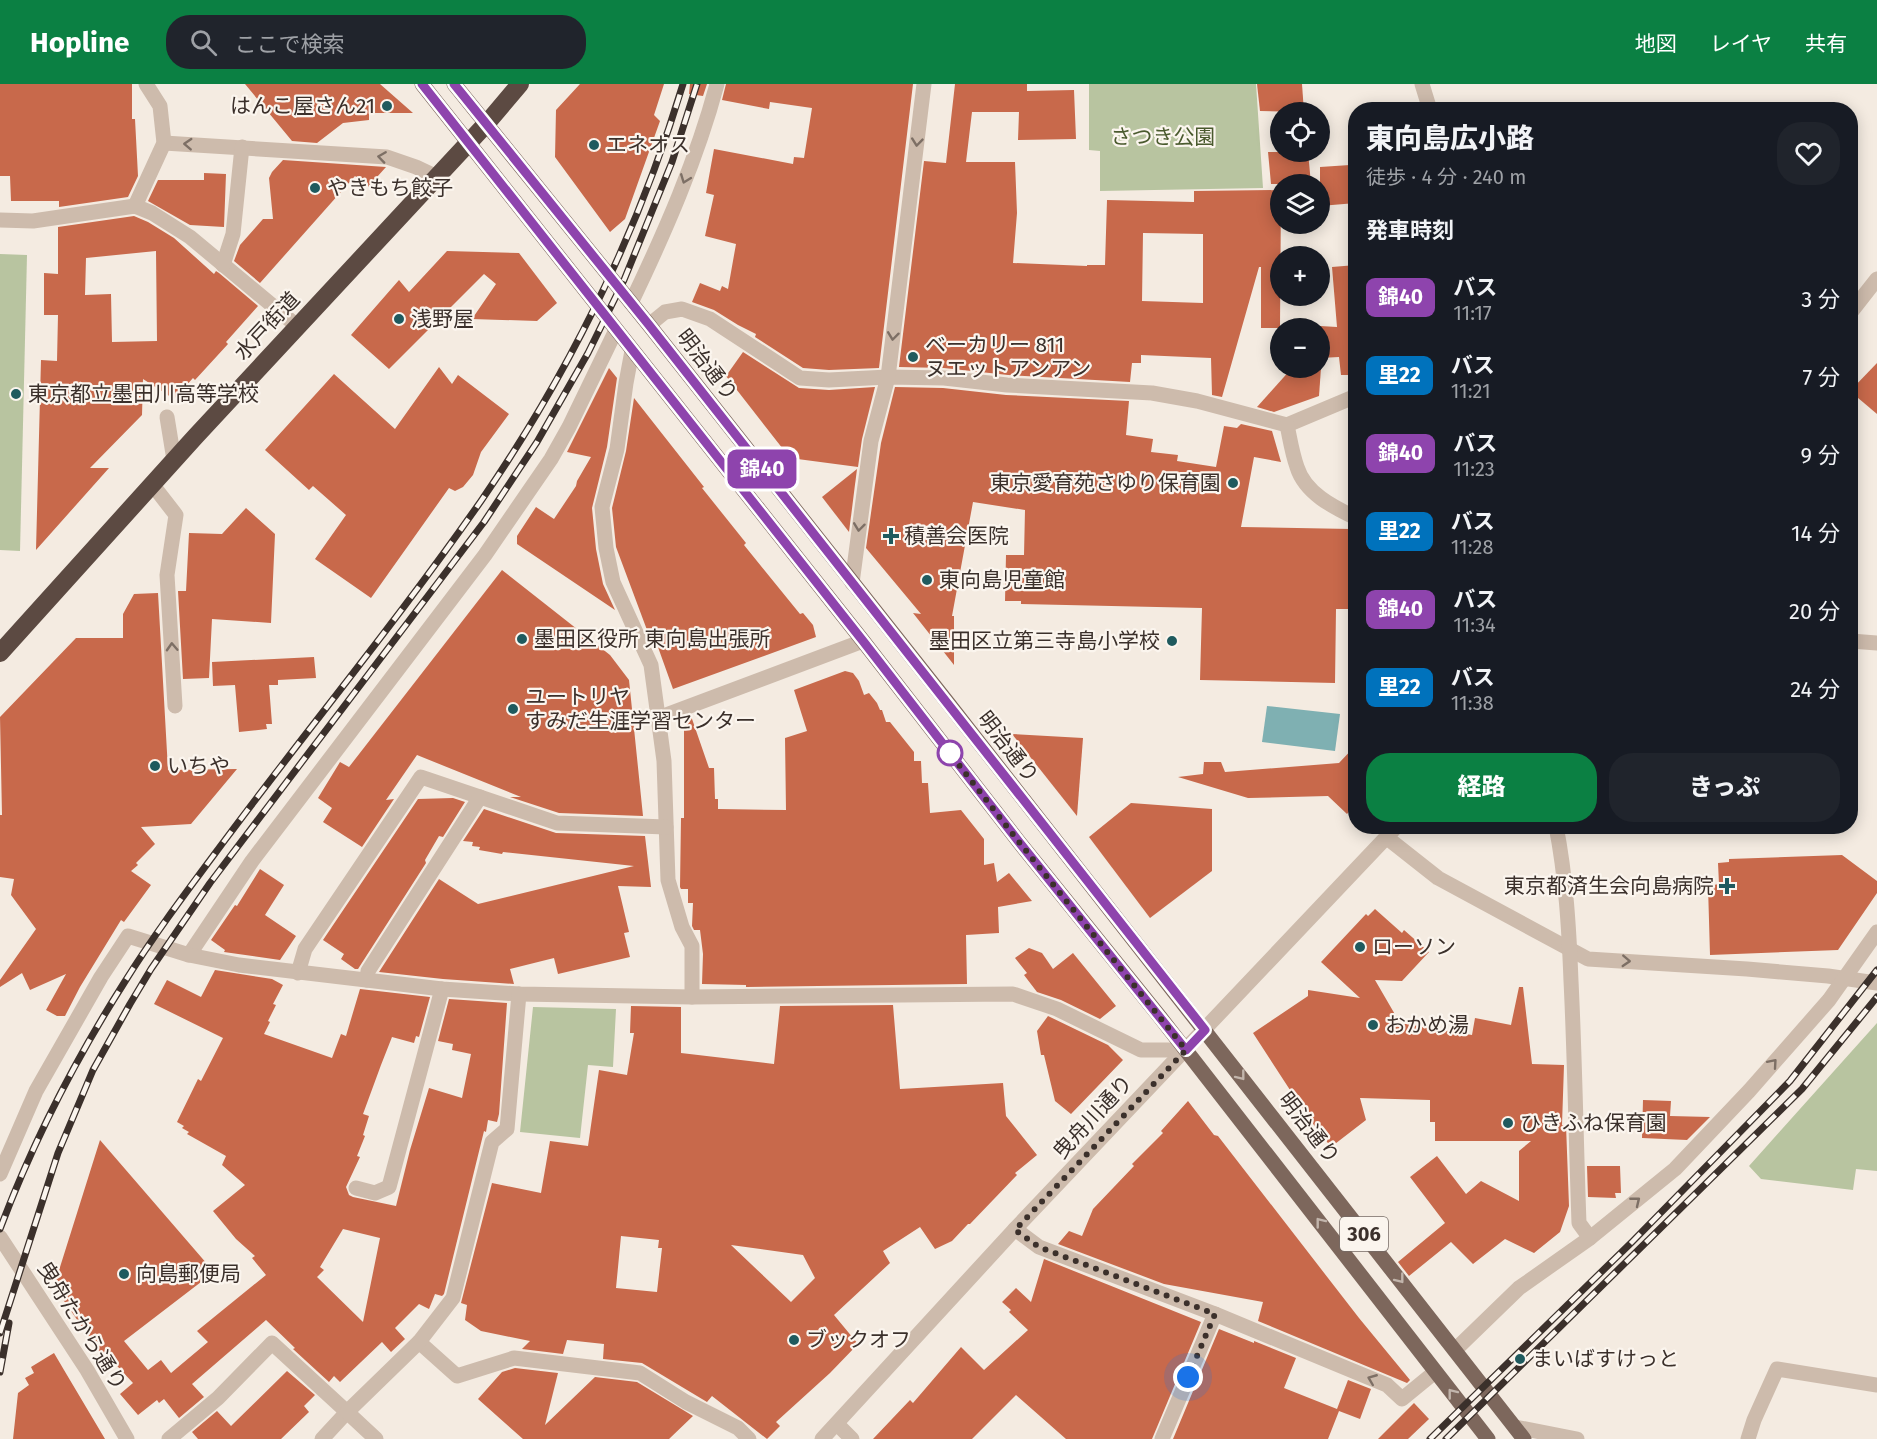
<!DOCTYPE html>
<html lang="ja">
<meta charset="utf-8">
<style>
:root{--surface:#171b24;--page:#20242c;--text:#f1f3f6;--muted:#9ea1a6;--accent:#0b8043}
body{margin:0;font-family:"Fira Sans","Noto Sans JP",sans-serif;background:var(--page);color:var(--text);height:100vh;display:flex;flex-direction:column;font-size:22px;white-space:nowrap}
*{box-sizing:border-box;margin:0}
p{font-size:20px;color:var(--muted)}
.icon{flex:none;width:33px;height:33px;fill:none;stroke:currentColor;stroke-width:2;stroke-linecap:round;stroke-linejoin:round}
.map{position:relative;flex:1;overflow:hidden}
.panel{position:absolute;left:1348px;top:18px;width:510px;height:732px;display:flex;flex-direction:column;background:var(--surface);border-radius:24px;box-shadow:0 3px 15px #0003}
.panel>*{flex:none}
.badge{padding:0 12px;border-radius:9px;font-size:21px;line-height:39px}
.buttons{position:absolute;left:1270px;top:18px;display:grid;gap:12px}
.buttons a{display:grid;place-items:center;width:60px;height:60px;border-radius:50%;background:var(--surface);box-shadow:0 3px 15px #0003;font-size:30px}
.you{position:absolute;width:30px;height:30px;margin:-15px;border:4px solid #fff;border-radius:50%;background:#1a73e8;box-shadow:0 0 0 9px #1a73e833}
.map>.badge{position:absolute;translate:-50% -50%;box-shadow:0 0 0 3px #fff}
h2{padding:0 18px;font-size:22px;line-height:54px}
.round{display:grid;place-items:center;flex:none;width:63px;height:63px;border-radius:24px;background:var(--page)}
.head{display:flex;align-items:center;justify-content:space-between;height:102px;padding:0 18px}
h1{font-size:28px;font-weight:800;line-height:45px}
.button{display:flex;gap:12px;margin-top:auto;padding:12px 18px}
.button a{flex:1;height:69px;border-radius:24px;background:var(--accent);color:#fff;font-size:24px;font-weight:800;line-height:69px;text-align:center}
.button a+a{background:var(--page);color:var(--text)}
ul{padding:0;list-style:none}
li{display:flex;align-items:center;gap:18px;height:78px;padding:0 18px}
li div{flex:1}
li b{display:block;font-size:22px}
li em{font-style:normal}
li .badge{min-width:66px;font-weight:700;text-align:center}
header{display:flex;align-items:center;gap:36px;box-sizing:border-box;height:84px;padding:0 30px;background:var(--accent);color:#fff}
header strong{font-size:28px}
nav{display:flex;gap:33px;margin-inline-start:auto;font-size:21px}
.search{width:420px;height:54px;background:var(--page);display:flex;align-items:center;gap:15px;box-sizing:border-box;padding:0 21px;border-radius:24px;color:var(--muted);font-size:22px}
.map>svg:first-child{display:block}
.green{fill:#b8c4a0}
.water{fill:#7fb0b2}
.building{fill:#c8694b;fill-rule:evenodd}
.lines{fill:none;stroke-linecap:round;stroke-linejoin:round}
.minor{stroke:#cdbbac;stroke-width:15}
.major{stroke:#7d675c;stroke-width:15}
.highway{stroke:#5c4a42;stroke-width:18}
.rail-casing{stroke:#3b302b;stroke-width:7}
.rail{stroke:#fbf5ee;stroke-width:4.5;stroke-dasharray:14;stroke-linecap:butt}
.oneway{stroke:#7d6f65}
.oneway2{stroke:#c2b5ac}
.line-casing{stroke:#fff;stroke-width:14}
.line{stroke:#8e44ad;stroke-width:9}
.walk{stroke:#3b302b;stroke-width:6;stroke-dasharray:0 10.8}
.poi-dot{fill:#1f5a5e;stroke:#fbf5ee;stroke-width:2}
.stop-dot{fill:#fff;stroke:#8e44ad;stroke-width:3}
.labels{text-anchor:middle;stroke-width:4.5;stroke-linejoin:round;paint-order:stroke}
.shield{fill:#fbf5ee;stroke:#756b66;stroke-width:1.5}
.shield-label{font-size:20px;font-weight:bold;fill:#3b302b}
.poi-label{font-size:21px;fill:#3b302b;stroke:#fbf5ee;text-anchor:start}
.park-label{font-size:21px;fill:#4a5a2e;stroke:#fbf5ee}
.street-label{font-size:21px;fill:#3b302b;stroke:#fbf5ee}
</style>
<header>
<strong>Hopline</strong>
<div class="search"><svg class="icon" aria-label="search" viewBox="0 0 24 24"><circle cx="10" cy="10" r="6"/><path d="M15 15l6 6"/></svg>ここで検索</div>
<nav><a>地図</a><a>レイヤ</a><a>共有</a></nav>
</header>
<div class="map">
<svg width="1877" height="1355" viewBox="0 0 1877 1355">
<rect width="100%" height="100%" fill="#f4ebe1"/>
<g class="green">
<path d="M1089 0H1256L1263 104 1100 107V67L1089 66Z"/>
<path d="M0 170 27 171 20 467 0 466Z"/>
<path d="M533 923 616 925 613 983 588 981 580 1054 520 1048Z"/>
<path d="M1877 939V1087L1856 1085 1853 1106 1761 1095 1749 1082Z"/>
</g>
<path class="water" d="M1267 622 1340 630 1335 667 1262 658Z"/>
<g class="building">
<path d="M0 0H132V35H135L138 92 128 113 59 123V117H11L10 92H0Z"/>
<path d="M245 0H380L413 29H369V36L343 39 317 59 292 57Z"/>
<path d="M580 0H664L654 31 660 37 625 135 610 148 555 73 556 26Z"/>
<path d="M690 0H707L703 12 689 10Z"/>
<path d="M726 0H913L879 284 829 286 803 284 755 253 756 250 738 241 714 226 692 218 700 199 720 207 722 202 728 205 736 160 705 152 714 111 706 109 714 65 793 80 794 73 804 74 812 24 770 18 769 25 722 16Z"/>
<path d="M955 0H1027V7L1074 6 1076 55 1018 56 1019 28H972L966 78H1015L1017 129 1013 179 1087 182V181H1105L1107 116 1194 118V107L1281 106 1280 244H1261V183H1259L1222 313 1212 311 1211 274 1141 271V279H1132L1130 298 1008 291 944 284 899 283 924 77 946 79ZM1143 149 1203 150V219L1142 217Z"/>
<path d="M1257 0H1302L1304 28 1260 27Z"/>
<path d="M1268 68H1308L1311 100H1271Z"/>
<path d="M283 76 386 83 368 103 355 92 260 199 234 177 240 161 263 135H273L269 94 272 88Z"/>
<path d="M1350 81V84L1356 83V119L1320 122V83Z"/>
<path d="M204 89 226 90 224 143 190 141 148 117 158 96H204Z"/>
<path d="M134 132 148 138 174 154 214 190 216 187 219 189 258 222 226 258 228 260 195 296 193 294 174 315 143 295 142 331 90 384H109L36 466 41 276 57 277 58 231H44V189L58 190V143ZM156 167 157 257 112 258 111 210 85 211 86 174Z"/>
<path d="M447 167 519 169 557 219 537 237 472 235 496 200 484 190 389 285 351 251 399 196 409 208Z"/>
<path d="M1356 181V291H1341L1339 273 1320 274V242L1337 243 1332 183Z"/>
<path d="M743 268 799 304 829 306 875 303 862 355 858 383 790 374 726 292Z"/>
<path d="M1877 279V330L1851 308V306Z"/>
<path d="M439 283 452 300 458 291 509 330 481 368 473 391 463 403 455 407 449 404 371 514 315 475 346 431 313 402 309 406 265 366 334 290 395 345Z"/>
<path d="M609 284 617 294 607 363 592 424 596 465 603 500 615 526 517 460V452L536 423 554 435 576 402 577 397 591 373 567 368Z"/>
<path d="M1292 284H1321L1319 312 1274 328 1257 323Z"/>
<path d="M895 303 943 304 1006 311 1129 317 1126 351 1153 355 1151 368 1178 371 1177 377 1216 383 1224 342 1237 344 1241 340 1272 347 1281 378 1254 373 1241 443 1351 445V459H1356V511H1350V525H1336L1335 599 1200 596 1202 524 1021 520V517H1005L1006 471H1024L1025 426 973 418 952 532H954V581L913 529 921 530 866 464 881 359Z"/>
<path d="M634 314 704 403 702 404 746 459 744 461 800 530 803 529 813 541 816 553 673 605 654 552 650 554 616 463 612 424 626 367Z"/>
<path d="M857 385 849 448 822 413Z"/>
<path d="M246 424 275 450 271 539 212 535 209 594 183 595 178 507H186L189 449 222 450Z"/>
<path d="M502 486 610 571 629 596 643 732 559 729 510 713H521L417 671 386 716 394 715 362 763 323 738 332 724 318 714 340 678 349 683Z"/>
<path d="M158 509 168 686 237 685 191 740 141 743 155 760 136 779 138 781 131 787 151 801 124 838 121 836 80 903 65 932H57L46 926 66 890 30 906 22 889 0 903V896L36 845 11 811 14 795 0 793V731H2L0 633 76 554H123V530L134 510Z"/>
<path d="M314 573 316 594 278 596V601H269L272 640H266L267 645 239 648 235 601 213 602 212 578Z"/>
<path d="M845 587 853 589 859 597 864 611 869 609 877 619 880 626H882L886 638H890L914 668V677H921L922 699H928L930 729 961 726 984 755V781L994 779 997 798 1009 789 1032 817 998 823 999 849 966 851 967 900 746 903V901L702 900 703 870 700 846H694L692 842 693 819H688V805H681L680 803 681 734H684V635L691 632 709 684H714L715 715H718V725L786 726 785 654 807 647 794 606Z"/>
<path d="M1012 650 1083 654 1077 732Z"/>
<path d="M1356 661V720L1347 730 1328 712 1248 714 1178 693 1203 690 1204 678H1221L1225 688 1339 679Z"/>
<path d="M453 714 465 718 443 753 439 752 425 776 426 779 358 885H355L341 875 344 870 323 856 418 715Z"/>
<path d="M1131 719 1212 725V787L1150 834 1089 753Z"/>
<path d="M484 725 556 749 645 752 651 803 618 802 629 848 624 849 630 873 558 890 554 874 510 885 514 900 443 895 379 888 439 795 478 820 634 782 503 768 502 770 479 766 480 763 472 762 473 758 463 757Z"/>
<path d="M1842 771 1877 797V809L1838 866 1710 871 1708 802 1719 800 1718 779 1729 778V775Z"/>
<path d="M260 785 284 801 265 831 296 852 280 876 224 868 225 866 211 856 235 821 237 822Z"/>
<path d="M1375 825 1402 849 1404 846 1429 868 1402 897 1375 896 1400 939 1472 951 1475 934 1511 941 1519 903H1523L1532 980 1564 981 1562 1041H1566L1569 1122 1560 1148 1534 1169 1505 1155 1473 1180 1451 1158 1409 1192 1398 1178 1445 1139 1410 1093 1437 1072 1466 1110 1481 1097 1519 1117V1067L1531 1057H1435V1038H1430V1016L1360 1014 1366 1036 1331 1063 1290 1010 1292 1009 1253 949 1308 912V906L1360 914 1321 878 1366 830 1368 832Z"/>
<path d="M1029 864 1042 869 1053 885 1073 869 1116 922 1100 935 1061 916 1037 908 1024 891 1027 889 1015 874Z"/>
<path d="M215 886 272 895 283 901 273 920 276 921 268 937 270 938 264 950 332 974 341 950 346 952 360 905 430 913 419 953 416 952 414 959 392 953 381 981 363 1030 369 1032 363 1051 365 1052 357 1072 360 1073 346 1103 349 1111 353 1113 396 1122 410 1066 429 1004 462 1014 471 970 452 966 453 960 438 957 449 915 507 919 499 1030 497 1038 488 1036 486 1048 484 1047 444 1210 442 1212 435 1210 429 1225 419 1220 395 1244 405 1255 391 1268 382 1258 340 1298 334 1292 329 1298 293 1265 295 1264 266 1236 192 1300 204 1313 179 1334 164 1315 159 1319 157 1316 138 1331 120 1310 133 1299 106 1270 103 1273 55 1204V1199L100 1056 214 1188 124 1257 148 1286 161 1276 171 1289 208 1258 197 1247 266 1191 252 1174 255 1172 236 1155 213 1127 245 1101 222 1081 226 1072 187 1050 189 1048 182 1044 184 1042 177 1038 198 995 201 997 223 954 154 920 167 896 201 913ZM343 1145 380 1154 363 1238 317 1193 324 1186 320 1183Z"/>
<path d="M893 921 900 1005 1003 999 1006 1032 1037 1071 1015 1089 1017 1091 970 1140H968L952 1157 935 1165 920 1143 883 1167 890 1179 834 1231 858 1260 830 1289 776 1338 780 1342 767 1355 712 1312 707 1318 642 1279 603 1275 604 1260 567 1256 563 1270 522 1265 530 1257 481 1247 465 1236 467 1221 461 1219 492 1099 541 1109 550 1057 588 1062 599 986 627 991 634 949H630L631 922 681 923V969L774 980 780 922ZM621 1152 659 1156 658 1164H662L657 1208 616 1204ZM731 1161 803 1171 815 1194 791 1218Z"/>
<path d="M1048 932 1108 961 1123 976 1071 1030 1055 1017 1044 971H1041L1037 947Z"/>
<path d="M1643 1016 1671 1017 1670 1032 1710 1033 1687 1056 1642 1054Z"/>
<path d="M1188 1017 1214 1051 1218 1052 1359 1234 1410 1296 1407 1299 1258 1237 1263 1218 1164 1200 1058 1160 1069 1147 1082 1152 1093 1125 1134 1082 1132 1080 1163 1049 1161 1047Z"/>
<path d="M1587 1082H1620L1621 1109H1615L1616 1114 1588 1113Z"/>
<path d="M1044 1175 1201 1238 1152 1355H1066L1016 1311 972 1355H873L910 1316 913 1319 961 1263 984 1286 1028 1246 1009 1228 1011 1226 1002 1218 1016 1204 1031 1218Z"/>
<path d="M1219 1245 1254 1259V1257L1296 1274 1284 1304 1337 1325 1348 1296 1371 1305 1360 1335 1339 1327 1328 1355H1173Z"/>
<path d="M54 1269 64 1286 105 1355H13L18 1309 29 1301 25 1294 34 1289 31 1283Z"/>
<path d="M515 1284 558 1289 545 1341 595 1293 637 1298 693 1332 669 1355H523L478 1315 502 1288Z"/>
<path d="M287 1287 315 1311 304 1322 309 1328 281 1355H198L192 1348 217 1327 231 1342Z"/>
<path d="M1414 1319 1429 1335 1408 1355H1378Z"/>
</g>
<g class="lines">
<g class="minor">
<path d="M1422 0 1430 26"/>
<path d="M164 59 387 73 416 83 437 93"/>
<path d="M135 122 164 59 160 22 146 0"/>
<path d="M0 136 33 137 135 122 152 129 190 153 297 242"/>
<path d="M223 181 233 150 242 63"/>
<path d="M631 219C665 148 697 75 717 0"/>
<path d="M1851 228 1877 195"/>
<path d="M649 241 665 228 682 225 710 235 800 294 829 296 888 293 944 294 1007 301 1152 309 1197 317 1287 341 1356 312"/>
<path d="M632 267 626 299 617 365 602 423 606 464 613 498 651 581 664 677 668 796 682 843 692 862V913"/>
<path d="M167 333 174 376"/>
<path d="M1287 341C1290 355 1292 369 1297 383 1305 409 1333 423 1356 434"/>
<path d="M152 400 176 431 167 491 175 622"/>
<path d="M852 499 871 357 888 293 924 0"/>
<path d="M1851 557 1877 559"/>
<path d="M658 634 863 557"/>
<path d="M1386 753 1438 794 1588 875 1747 885 1828 892 1877 899"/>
<path d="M189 871 252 777 485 471 551 375 569 343 616 246"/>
<path d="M298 889 305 865 421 693 557 739 666 743"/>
<path d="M367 896 368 887 480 713"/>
<path d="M0 1090 36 1007 101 893 128 852 189 871 239 881 442 905 519 910 692 913 1013 910 1057 925 1141 966H1186"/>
<path d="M356 1104 375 1109 389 1103 442 905"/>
<path d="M1015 1145 1039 1163 1215 1230 1387 1301 1402 1315 1435 1288"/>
<path d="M0 1153 87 1286 127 1355"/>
<path d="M1590 1154 1675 1085 1749 1007 1829 916 1877 848"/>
<path d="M419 1258 457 1292 514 1274 640 1289 686 1318 738 1344 749 1355"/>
<path d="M1455 1266 1519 1204 1590 1154 1579 1139C1576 1058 1575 977 1571 897 1569 845 1566 793 1556 742"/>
<path d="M837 1340 852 1355"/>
<path d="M1515 1343 1577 1355"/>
<path d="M169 1355 218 1314 272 1259 347 1328 322 1355"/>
<path d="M376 1355 347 1328 419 1258 453 1214 492 1058 507 1045 519 910"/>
<path d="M822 1355 1015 1145 1397 742"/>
<path d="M1162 1355 1215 1230"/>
<path d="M1748 1355 1754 1336 1777 1285 1877 1301"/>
</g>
<g class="major">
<path d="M422 0 863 557 1019 758 1160 933 1488 1355"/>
<path d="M454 0 649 241 948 619 1524 1355"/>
</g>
<path class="highway" d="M0 569 195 353 487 39 520 0"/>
<g class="rail-casing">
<g id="rail">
<path d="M0 1145C32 1060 75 976 124 899 155 849 190 803 225 756 310 642 400 533 481 417 569 289 638 149 683 0"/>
<path d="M0 1249 58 1069 93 986 130 920 151 885 210 799 484 438 537 358 588 269 624 196 672 78 697 0"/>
<path d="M0 1288 9 1239"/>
<path d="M1430 1355 1632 1158 1790 997 1877 886"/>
<path d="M1446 1355 1802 1005 1877 913"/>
</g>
</g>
<use href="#rail" class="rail"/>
</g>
<defs><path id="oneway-chevron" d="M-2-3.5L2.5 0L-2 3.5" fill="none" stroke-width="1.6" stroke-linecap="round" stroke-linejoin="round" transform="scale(1.5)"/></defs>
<g class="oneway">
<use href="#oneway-chevron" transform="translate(917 58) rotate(96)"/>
<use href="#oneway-chevron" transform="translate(188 60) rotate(-177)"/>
<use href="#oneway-chevron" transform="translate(382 73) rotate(-172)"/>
<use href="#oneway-chevron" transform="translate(685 95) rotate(111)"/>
<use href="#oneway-chevron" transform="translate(893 252) rotate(97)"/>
<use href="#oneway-chevron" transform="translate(859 443) rotate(97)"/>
<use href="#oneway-chevron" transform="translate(172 563) rotate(-93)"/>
<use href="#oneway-chevron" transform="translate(1626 877) rotate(3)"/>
<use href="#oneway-chevron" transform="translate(1773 979) rotate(-49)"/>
<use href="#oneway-chevron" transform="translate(1636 1117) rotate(-39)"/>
<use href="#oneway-chevron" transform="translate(1372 1295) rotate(-158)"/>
</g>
<g class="oneway2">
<use href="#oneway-chevron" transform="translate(1241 992) rotate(52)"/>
<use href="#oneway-chevron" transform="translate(1320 1138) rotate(-128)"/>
<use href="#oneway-chevron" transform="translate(1400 1195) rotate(52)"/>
<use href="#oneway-chevron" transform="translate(1452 1309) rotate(-128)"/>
</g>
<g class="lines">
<g class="line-casing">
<path id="line" d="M422 0 863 557 1019 758 1186 966 1205 946 649 241 454 0"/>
</g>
<use href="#line" class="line"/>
<path class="walk" d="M950 669 948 667 1019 758 1186 966 1015 1146 1039 1163 1215 1230 1188 1293"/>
</g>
<g class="poi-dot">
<circle cx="387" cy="22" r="6"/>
<circle cx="594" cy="61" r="6"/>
<circle cx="315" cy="104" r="6"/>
<circle cx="399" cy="235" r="6"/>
<circle cx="913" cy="273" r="6"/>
<circle cx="16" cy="310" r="6"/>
<circle cx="1233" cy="399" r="6"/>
<path d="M888 443h6v6h6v6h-6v6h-6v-6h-6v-6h6z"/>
<circle cx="927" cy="496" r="6"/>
<circle cx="522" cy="555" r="6"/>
<circle cx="1172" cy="557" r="6"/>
<circle cx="513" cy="625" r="6"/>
<circle cx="155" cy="682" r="6"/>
<path d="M1724 793h6v6h6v6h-6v6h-6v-6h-6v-6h6z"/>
<circle cx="1360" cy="863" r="6"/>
<circle cx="1373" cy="941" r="6"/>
<circle cx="1508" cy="1039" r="6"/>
<circle cx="124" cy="1190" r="6"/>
<circle cx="794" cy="1256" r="6"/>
<circle cx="1520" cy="1275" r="6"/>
</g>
<circle class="stop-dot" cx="950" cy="669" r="12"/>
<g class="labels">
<rect class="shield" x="1340" y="1133" width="48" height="34" rx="4.5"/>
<g class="shield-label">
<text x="1364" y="1157">306</text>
</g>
<g class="poi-label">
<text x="375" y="29" text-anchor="end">はんこ屋さん21</text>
<text x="606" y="68">エネオス</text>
<text x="327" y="111">やきもち餃子</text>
<text x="411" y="242">浅野屋</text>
<text x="925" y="268">ベーカリー 811<tspan x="925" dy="24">ヌエットアンアン</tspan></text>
<text x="28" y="317">東京都立墨田川高等学校</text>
<text x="1221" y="406" text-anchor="end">東京愛育苑さゆり保育園</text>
<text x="904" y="459">積善会医院</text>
<text x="939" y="503">東向島児童館</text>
<text x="534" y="562">墨田区役所 東向島出張所</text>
<text x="1160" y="564" text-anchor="end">墨田区立第三寺島小学校</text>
<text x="525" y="620">ユートリヤ<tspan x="525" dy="24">すみだ生涯学習センター</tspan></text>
<text x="167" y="689">いちや</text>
<text x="1714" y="809" text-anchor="end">東京都済生会向島病院</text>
<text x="1372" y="870">ローソン</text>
<text x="1385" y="948">おかめ湯</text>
<text x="1520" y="1046">ひきふね保育園</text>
<text x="136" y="1197">向島郵便局</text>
<text x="806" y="1263">ブックオフ</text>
<text x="1532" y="1282">まいばすけっと</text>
</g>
<g class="park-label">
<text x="1163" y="60">さつき公園</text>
</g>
<g class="street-label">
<text transform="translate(267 242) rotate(-47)" y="7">水戸街道</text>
<text transform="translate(707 281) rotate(52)" y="7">明治通り</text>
<text transform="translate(1008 663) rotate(52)" y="7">明治通り</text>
<text transform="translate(1093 1033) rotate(-47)" y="7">曳舟川通り</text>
<text transform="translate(1309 1044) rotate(52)" y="7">明治通り</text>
<text transform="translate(82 1242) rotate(58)" y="7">曳舟たから通り</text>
</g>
</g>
</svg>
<div class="buttons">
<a><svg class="icon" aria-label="locate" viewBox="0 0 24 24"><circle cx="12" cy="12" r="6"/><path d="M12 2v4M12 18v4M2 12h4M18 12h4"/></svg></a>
<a><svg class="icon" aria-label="layers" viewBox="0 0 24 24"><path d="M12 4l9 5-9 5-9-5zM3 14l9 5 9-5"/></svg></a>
<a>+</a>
<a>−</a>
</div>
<div class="you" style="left:1188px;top:1293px"></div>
<b class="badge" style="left:762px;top:385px;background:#8e44ad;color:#fff">錦40</b>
<section class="panel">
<div class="head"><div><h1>東向島広小路</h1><p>徒歩 · 4 分 · 240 m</p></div><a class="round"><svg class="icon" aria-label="heart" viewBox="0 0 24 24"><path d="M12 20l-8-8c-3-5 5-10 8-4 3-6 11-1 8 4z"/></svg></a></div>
<h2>発車時刻</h2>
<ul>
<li><span class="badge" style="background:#8e44ad;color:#fff">錦40</span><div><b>バス</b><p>11:17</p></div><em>3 分</em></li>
<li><span class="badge" style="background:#0072bc;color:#fff">里22</span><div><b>バス</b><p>11:21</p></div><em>7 分</em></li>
<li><span class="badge" style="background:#8e44ad;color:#fff">錦40</span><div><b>バス</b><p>11:23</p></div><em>9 分</em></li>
<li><span class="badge" style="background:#0072bc;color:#fff">里22</span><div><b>バス</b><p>11:28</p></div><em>14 分</em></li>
<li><span class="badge" style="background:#8e44ad;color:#fff">錦40</span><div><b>バス</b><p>11:34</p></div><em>20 分</em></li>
<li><span class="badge" style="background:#0072bc;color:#fff">里22</span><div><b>バス</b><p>11:38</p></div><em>24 分</em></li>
</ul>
<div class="button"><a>経路</a><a>きっぷ</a></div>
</section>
</div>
